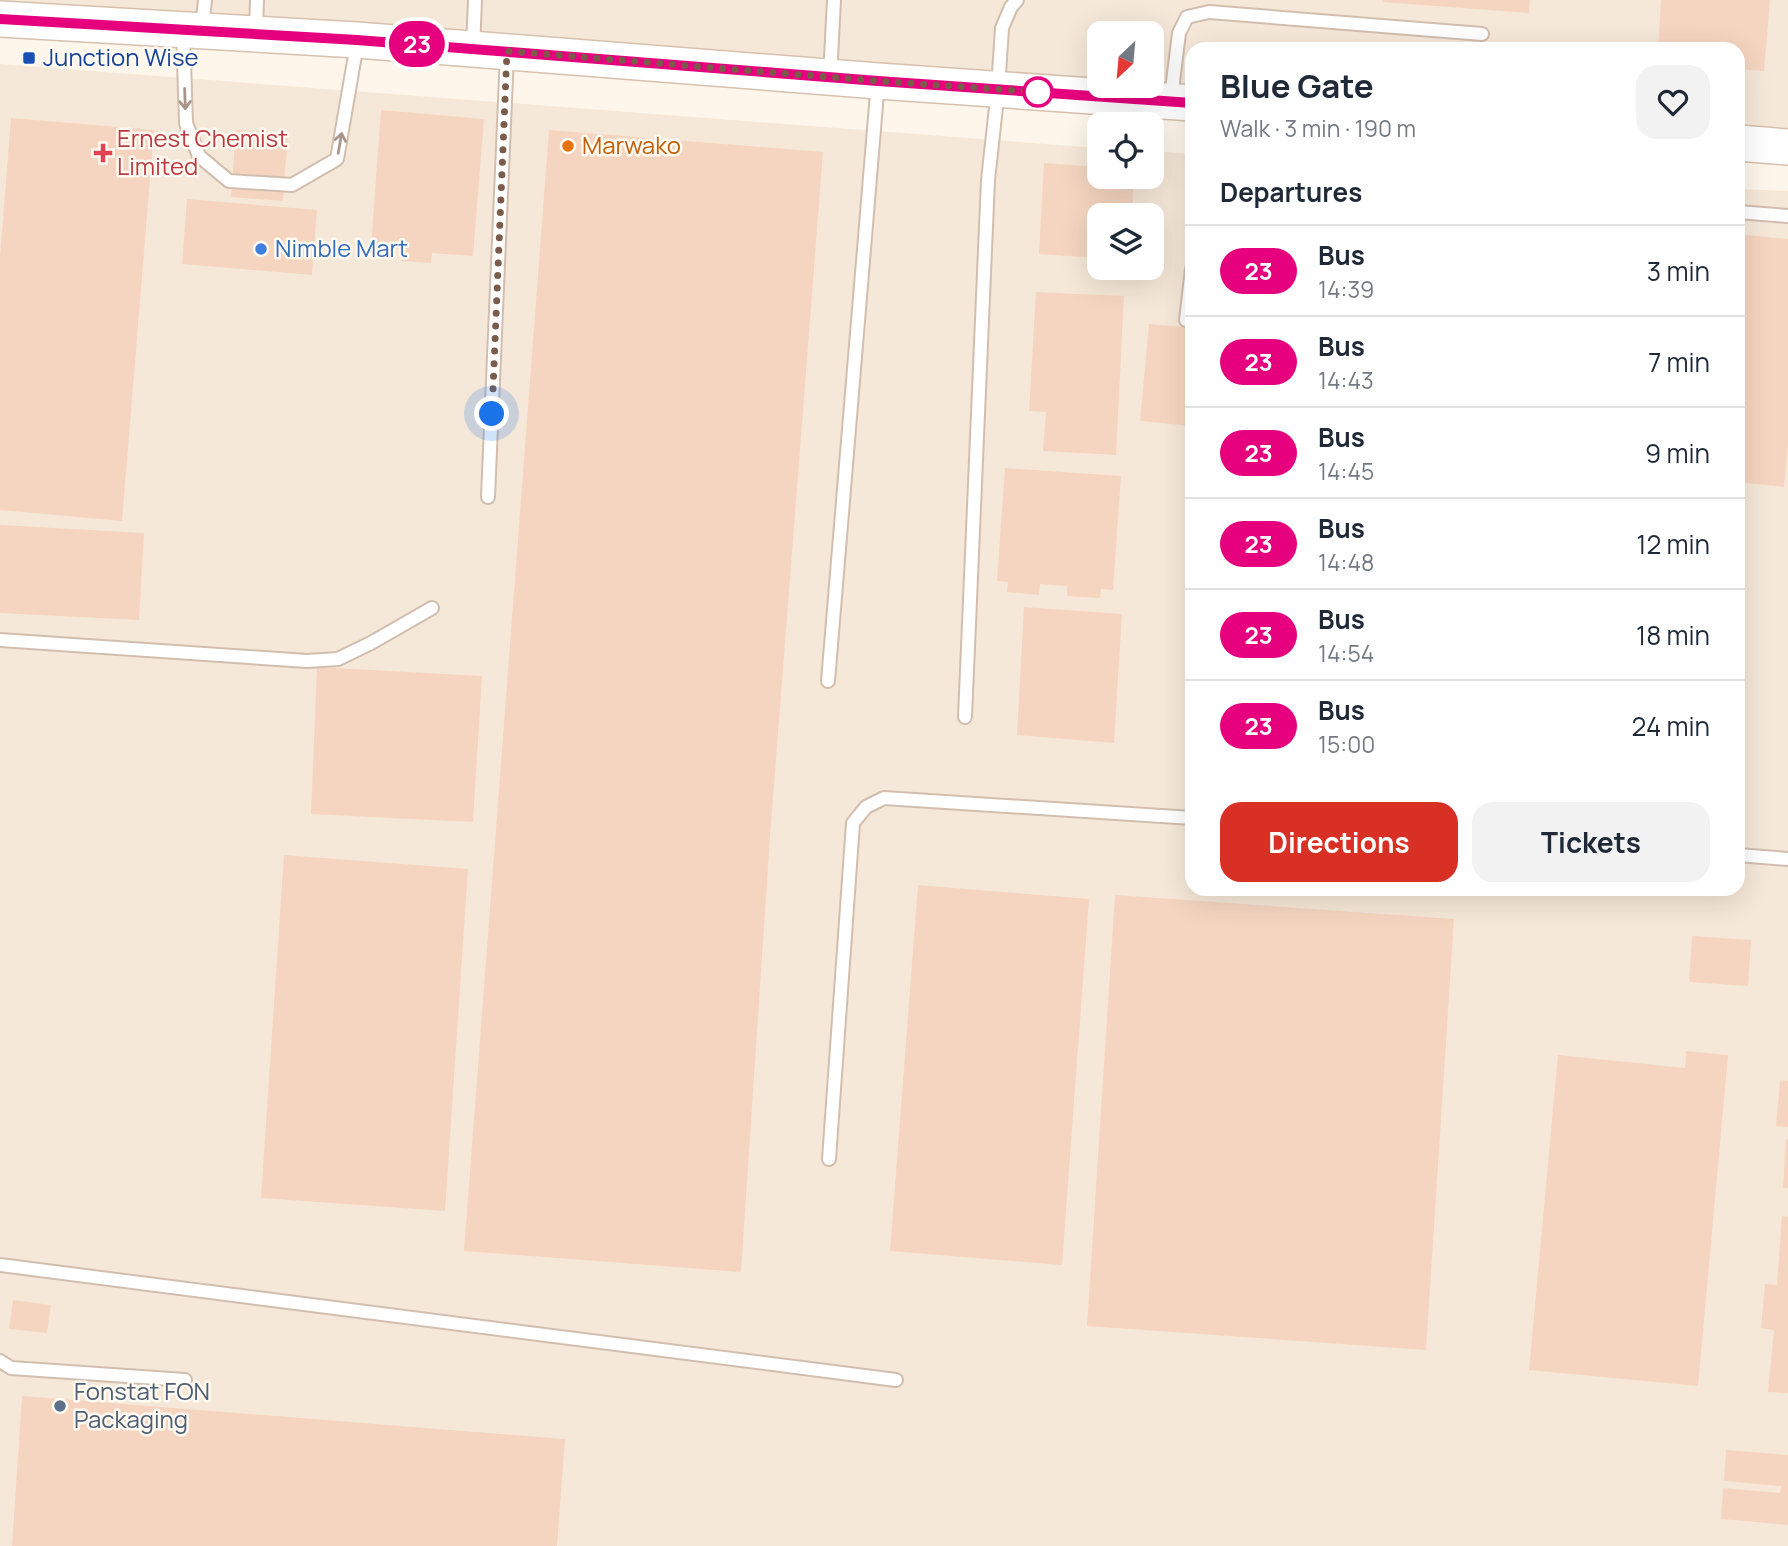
<!DOCTYPE html>
<meta charset="utf-8">
<style>
:root{--surface:#fff;--page:#f2f2f3;--text:#1f2937;--muted:#747a83;--line:#e0e1e3;--accent:#d93025}
body{margin:0;font-family:Manrope,sans-serif;background:var(--page);color:var(--text);height:100vh;display:flex;flex-direction:column;font-size:26px;white-space:nowrap}
*{box-sizing:border-box;margin:0}
p{font-size:23px;color:var(--muted)}
.icon{flex:none;width:38px;height:38px;fill:none;stroke:currentColor;stroke-width:2;stroke-linecap:round;stroke-linejoin:round}
.map{position:relative;flex:1;overflow:hidden}
.drawer{position:absolute;left:1185px;top:42px;width:560px;height:854px;display:flex;flex-direction:column;background:var(--surface);border-radius:21px;box-shadow:0 7px 28px #0002}
.drawer>*{flex:none}
.badge{padding:0 14px;border-radius:23px;font-size:24px;line-height:46px}
.needle{width:46px;rotate:206deg}
.controls{position:absolute;left:1087px;top:21px;display:grid;gap:14px}
.controls a{display:grid;place-items:center;width:77px;height:77px;border-radius:14px;background:var(--surface);box-shadow:0 7px 28px #0002;font-size:35px}
.you{position:absolute;width:35px;height:35px;margin:-18px;border:5px solid #fff;border-radius:50%;background:#1a73e8;box-shadow:0 0 0 10px #1a73e833}
.map>.badge{position:absolute;translate:-50% -50%;box-shadow:0 0 0 4px #fff}
h2{padding:0 35px;font-size:26px;line-height:63px}
.round{display:grid;place-items:center;flex:none;width:74px;height:74px;border-radius:21px;background:var(--page)}
.headline{display:flex;align-items:center;justify-content:space-between;height:119px;padding:0 35px}
h1{font-size:33px;font-weight:700;line-height:52px}
.button{display:flex;gap:14px;margin-top:auto;padding:14px 35px}
.button a{flex:1;height:80px;border-radius:21px;background:var(--accent);color:#fff;font-size:28px;font-weight:700;line-height:80px;text-align:center}
.button a+a{background:var(--page);color:var(--text)}
ul{padding:0;list-style:none}
li{display:flex;align-items:center;gap:21px;height:91px;padding:0 35px;border-top:2px solid var(--line)}
li div{flex:1}
li b{display:block;font-size:26px}
li em{font-style:normal}
li .badge{min-width:77px;font-weight:700;text-align:center}
.map>svg:first-child{display:block}
.residential{fill:#f6e8d8;fill-rule:evenodd}
.building{fill:#f5d5c0}
.lines{fill:none;stroke-linecap:round;stroke-linejoin:round}
.service-casing{stroke:#d2beae;stroke-width:16}
.secondary-casing{stroke:#d7c0ae;stroke-width:38}
.service{stroke:#fff;stroke-width:12}
.secondary{stroke:#fff;stroke-width:35}
.oneway{stroke:#a9958a}
.line-casing{stroke:#fff;stroke-width:16}
.line{stroke:#e6007e;stroke-width:10}
.walk{stroke:#7b5c4b;stroke-width:7;stroke-dasharray:0 12.6}
.transit-dot{fill:#1a4fb4;stroke:#fffaf2;stroke-width:2.5}
.stop-dot{fill:#fff;stroke:#e6007e;stroke-width:3.5}
.food-dot{fill:#e8710a;stroke:#fffaf2;stroke-width:2.5}
.health-dot{fill:#e0444e;stroke:#fffaf2;stroke-width:2.5}
.shop-dot{fill:#3f7fe0;stroke:#fffaf2;stroke-width:2.5}
.service-dot{fill:#5c6f8a;stroke:#fffaf2;stroke-width:2.5}
.labels{text-anchor:middle;stroke-width:5;stroke-linejoin:round;paint-order:stroke}
.transit-label{font-size:24px;fill:#164399;stroke:#fffaf2;text-anchor:start}
.health-label{font-size:24px;fill:#be3a42;stroke:#fffaf2;text-anchor:start}
.food-label{font-size:24px;fill:#c56008;stroke:#fffaf2;text-anchor:start}
.shop-label{font-size:24px;fill:#366cbe;stroke:#fffaf2;text-anchor:start}
.service-label{font-size:24px;fill:#4e5e75;stroke:#fffaf2;text-anchor:start}
</style>
<div class="map">
<svg width="1788" height="1546" viewBox="0 0 1788 1546">
<rect width="100%" height="100%" fill="#fef6ea"/>
<g class="residential">
<path d="M0 0H1788V136L1738 133V49H1192V97L0 8ZM1099 33H1152V86H1099Z"/>
<path d="M0 64 1099 148V177H1152V151L1192 154V889H1738V189L1788 191V1546H0ZM1099 215H1152V268H1099Z"/>
</g>
<g class="building">
<path d="M1383 0H1530L1529 13 1382 2Z"/>
<path d="M1661 0H1770L1764 71 1738 69V49H1658Z"/>
<path d="M381 110 484 119 473 256 432 253 431 263 402 261 403 250 371 247Z"/>
<path d="M11 118 154 130 122 521 0 510V257Z"/>
<path d="M236 130 288 134 283 201 231 197Z"/>
<path d="M549 130 823 152 770 837 741 1272 464 1251Z"/>
<path d="M1044 163 1099 167V177H1134L1132 215H1099V258L1039 254Z"/>
<path d="M187 199 317 210 312 275 182 264Z"/>
<path d="M1738 234 1788 239V443L1784 487 1738 482Z"/>
<path d="M1036 292 1124 296 1116 455 1043 451 1046 412 1029 411Z"/>
<path d="M1149 324 1192 328V426L1140 421Z"/>
<path d="M1005 468 1121 476 1113 590 1101 589 1100 598 1067 596V586L1040 584 1039 595 1007 592 1008 582 997 581Z"/>
<path d="M0 525 144 533 139 620 0 613Z"/>
<path d="M1024 607 1122 614 1114 743 1017 735Z"/>
<path d="M317 667 482 676 473 822 311 814Z"/>
<path d="M284 855 468 869 445 1211 261 1198Z"/>
<path d="M918 885 1089 899 1062 1265 890 1251Z"/>
<path d="M1115 895 1454 919 1426 1350 1087 1326Z"/>
<path d="M1692 936 1751 940 1748 986 1689 982Z"/>
<path d="M1686 1051 1728 1055 1698 1386 1529 1370 1558 1055 1685 1068Z"/>
<path d="M1780 1080 1788 1081V1127L1776 1126Z"/>
<path d="M1786 1139H1788V1188H1783Z"/>
<path d="M1782 1216 1788 1217V1393L1768 1392 1774 1330 1761 1328 1765 1284 1777 1285Z"/>
<path d="M13 1300 51 1305 47 1333 9 1329Z"/>
<path d="M22 1396 565 1439 557 1546H12Z"/>
<path d="M1726 1450 1788 1455V1525L1721 1519 1723 1488 1780 1493 1781 1486 1724 1481Z"/>
</g>
<g class="lines">
<g class="service-casing">
<g id="service">
<path d="M202 28 205 0"/>
<path d="M183 31 186 123 199 156 229 181 292 185 337 159 357 44"/>
<path d="M256 31 257 0"/>
<path d="M473 48 475 0"/>
<path d="M830 77 834 0"/>
<path d="M1171 98 1179 33 1187 17 1209 12 1482 34"/>
<path d="M1738 212 1788 216"/>
<path d="M1186 320 1192 269"/>
<path d="M488 497 507 54"/>
<path d="M0 640 307 661 338 659 371 643 432 608"/>
<path d="M828 681 878 81"/>
<path d="M965 717 988 180 998 89 1002 28 1011 7 1017 0"/>
<path d="M1738 855 1788 859"/>
<path d="M829 1159 853 823 866 807 884 798 1192 818"/>
<path d="M0 1265 896 1380"/>
<path d="M0 1361 11 1368 185 1380"/>
</g>
</g>
<g class="secondary-casing">
<g id="secondary">
<path d="M0 19 357 40 878 81 1192 103"/>
<path d="M1738 143 1788 147"/>
</g>
</g>
<use href="#service" class="service"/>
<use href="#secondary" class="secondary"/>
</g>
<defs><path id="oneway-shaft" d="M-6 0H5M1.5-3L5.5 0L1.5 3" fill="none" stroke-width="1.6" stroke-linecap="round" stroke-linejoin="round" transform="scale(1.75)"/></defs>
<g class="oneway">
<use href="#oneway-shaft" transform="translate(185 99) rotate(88)"/>
<use href="#oneway-shaft" transform="translate(340 143) rotate(-80)"/>
</g>
<g class="lines">
<g class="line-casing">
<path id="line" d="M0 19 357 40 878 81 1192 103"/>
</g>
<use href="#line" class="line"/>
<path class="walk" d="M492 414 507 51 878 81 1038 92"/>
</g>
<rect class="transit-dot" x="22" y="51" width="14" height="14" rx="3.5"/>
<circle class="stop-dot" cx="1038" cy="92" r="14"/>
<circle class="food-dot" cx="568" cy="146" r="7"/>
<path class="health-dot" d="M99.5 142.5h7v7h7v7h-7v7h-7v-7h-7v-7h7z"/>
<circle class="shop-dot" cx="261" cy="249" r="7"/>
<circle class="service-dot" cx="60" cy="1406" r="7"/>
<g class="labels">
<g class="transit-label">
<text x="43" y="66">Junction Wise</text>
</g>
<g class="health-label">
<text x="117" y="147">Ernest Chemist<tspan x="117" dy="28">Limited</tspan></text>
</g>
<g class="food-label">
<text x="582" y="154">Marwako</text>
</g>
<g class="shop-label">
<text x="275" y="257">Nimble Mart</text>
</g>
<g class="service-label">
<text x="74" y="1400">Fonstat FON<tspan x="74" dy="28">Packaging</tspan></text>
</g>
</g>
</svg>
<div class="controls">
<a><svg class="needle" viewBox="-14 -14 28 28"><path d="M0-13l5 13h-10z" fill="#e53935"/><path d="M0 13l5-13h-10z" fill="#747a83"/></svg></a>
<a><svg class="icon" aria-label="locate" viewBox="0 0 24 24"><circle cx="12" cy="12" r="6"/><path d="M12 2v4M12 18v4M2 12h4M18 12h4"/></svg></a>
<a><svg class="icon" aria-label="layers" viewBox="0 0 24 24"><path d="M12 4l9 5-9 5-9-5zM3 14l9 5 9-5"/></svg></a>
</div>
<div class="you" style="left:492px;top:414px"></div>
<b class="badge" style="left:417px;top:44px;background:#e6007e;color:#fff">23</b>
<section class="drawer">
<div class="headline"><div><h1>Blue Gate</h1><p>Walk · 3 min · 190 m</p></div><a class="round"><svg class="icon" aria-label="heart" viewBox="0 0 24 24"><path d="M12 20l-8-8c-3-5 5-10 8-4 3-6 11-1 8 4z"/></svg></a></div>
<h2>Departures</h2>
<ul>
<li><span class="badge" style="background:#e6007e;color:#fff">23</span><div><b>Bus</b><p>14:39</p></div><em>3 min</em></li>
<li><span class="badge" style="background:#e6007e;color:#fff">23</span><div><b>Bus</b><p>14:43</p></div><em>7 min</em></li>
<li><span class="badge" style="background:#e6007e;color:#fff">23</span><div><b>Bus</b><p>14:45</p></div><em>9 min</em></li>
<li><span class="badge" style="background:#e6007e;color:#fff">23</span><div><b>Bus</b><p>14:48</p></div><em>12 min</em></li>
<li><span class="badge" style="background:#e6007e;color:#fff">23</span><div><b>Bus</b><p>14:54</p></div><em>18 min</em></li>
<li><span class="badge" style="background:#e6007e;color:#fff">23</span><div><b>Bus</b><p>15:00</p></div><em>24 min</em></li>
</ul>
<div class="button"><a>Directions</a><a>Tickets</a></div>
</section>
</div>
